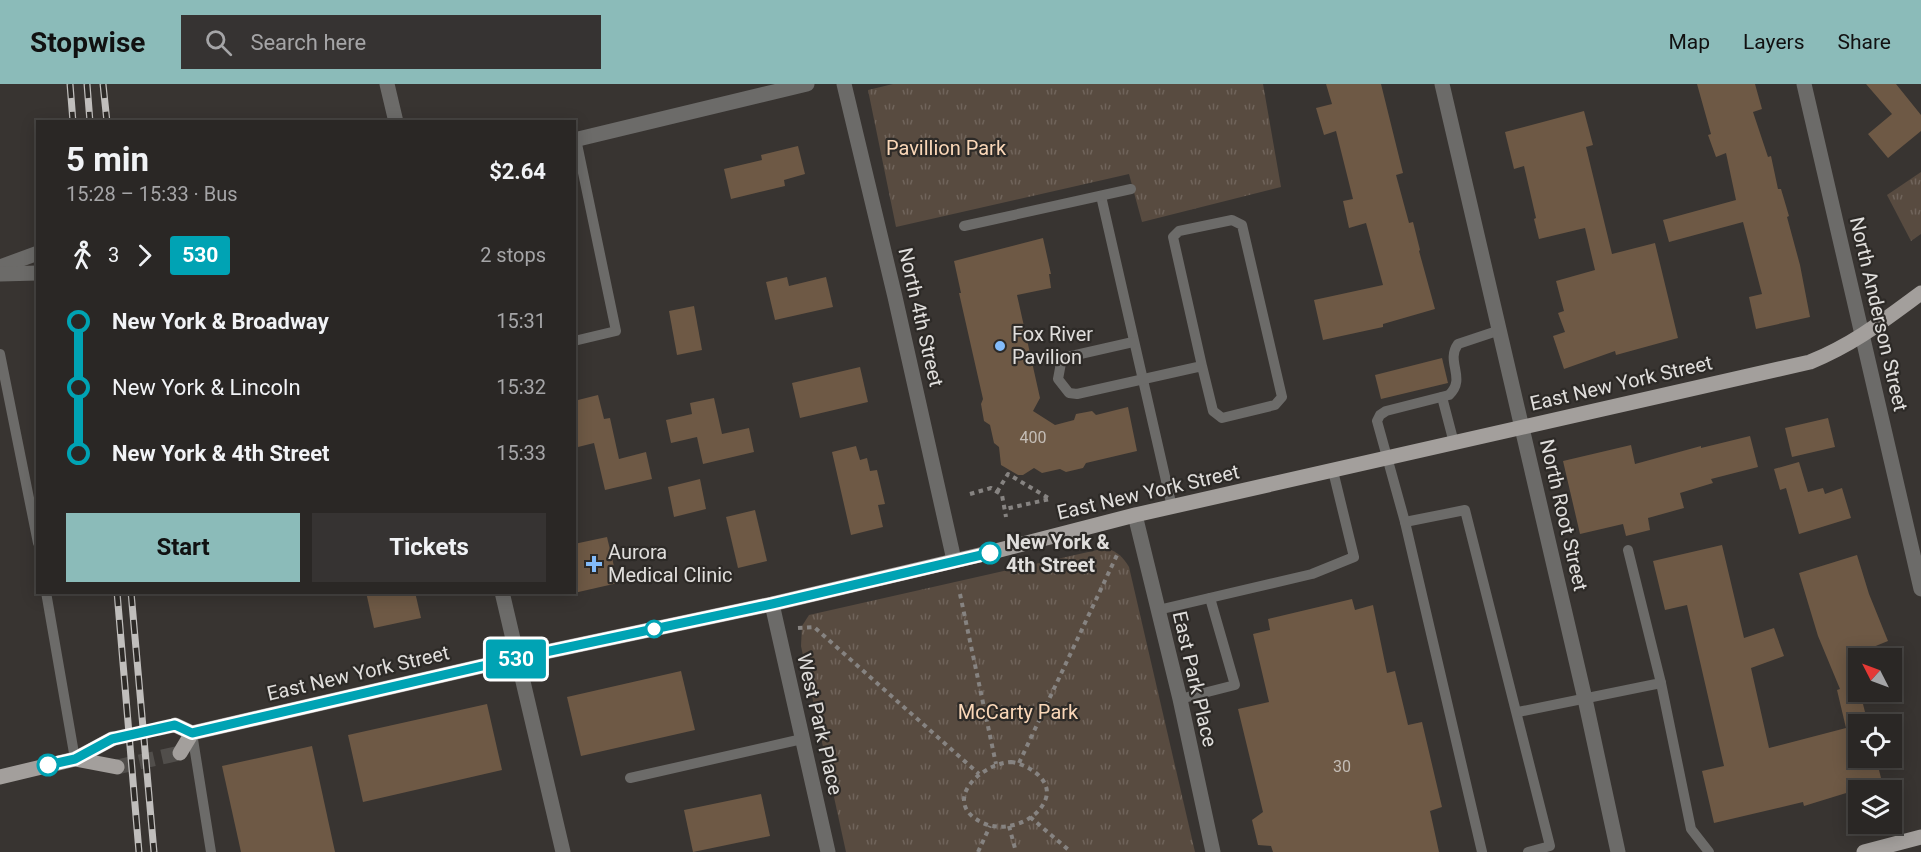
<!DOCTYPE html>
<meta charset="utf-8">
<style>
:root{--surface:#2a2725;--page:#363332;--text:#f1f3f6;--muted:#a5a5a7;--line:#464442;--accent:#8bbbb9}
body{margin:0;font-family:Roboto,sans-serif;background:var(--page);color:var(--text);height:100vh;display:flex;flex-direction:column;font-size:22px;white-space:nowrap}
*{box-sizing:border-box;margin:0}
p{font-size:20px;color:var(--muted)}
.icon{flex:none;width:33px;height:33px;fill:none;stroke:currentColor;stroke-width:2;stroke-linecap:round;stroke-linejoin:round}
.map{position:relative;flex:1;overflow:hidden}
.sheet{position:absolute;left:36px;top:36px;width:540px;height:474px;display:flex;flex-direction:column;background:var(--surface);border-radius:0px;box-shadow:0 3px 15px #0003,0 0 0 2px var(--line)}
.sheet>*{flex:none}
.badge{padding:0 12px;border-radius:4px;font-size:21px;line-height:39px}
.needle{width:39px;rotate:312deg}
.controls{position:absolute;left:1848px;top:564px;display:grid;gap:12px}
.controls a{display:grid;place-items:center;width:54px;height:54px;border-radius:0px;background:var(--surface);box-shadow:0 3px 15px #0003,0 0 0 2px var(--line);font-size:30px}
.map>.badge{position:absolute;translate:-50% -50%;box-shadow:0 0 0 3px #fff}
.legs{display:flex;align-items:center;gap:9px;height:66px;padding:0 30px;font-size:20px}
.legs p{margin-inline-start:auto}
.headline{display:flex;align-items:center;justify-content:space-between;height:102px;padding:0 30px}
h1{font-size:33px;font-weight:700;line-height:45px}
.cta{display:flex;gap:12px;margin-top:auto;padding:12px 30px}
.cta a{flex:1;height:69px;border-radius:0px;background:var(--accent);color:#111;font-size:24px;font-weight:700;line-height:69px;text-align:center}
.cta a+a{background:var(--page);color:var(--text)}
ul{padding:0 30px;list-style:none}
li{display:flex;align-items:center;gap:21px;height:66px;font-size:22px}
li i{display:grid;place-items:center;width:9px;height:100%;margin:0 8px;background:currentColor}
li i::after{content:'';width:15px;height:15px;margin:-8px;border:4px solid;border-radius:50%;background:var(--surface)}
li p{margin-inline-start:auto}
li:first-child i{background:linear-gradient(#0000 50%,currentColor 0)}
li:last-child i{background:linear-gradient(currentColor 50%,#0000 0)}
header{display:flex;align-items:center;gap:36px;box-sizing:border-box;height:84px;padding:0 30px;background:var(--accent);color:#111}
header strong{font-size:28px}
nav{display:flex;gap:33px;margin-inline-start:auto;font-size:21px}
.search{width:420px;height:54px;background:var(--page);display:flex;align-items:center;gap:15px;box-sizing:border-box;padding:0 21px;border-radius:0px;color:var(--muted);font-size:22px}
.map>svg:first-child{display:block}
.park{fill:url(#park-tufts)}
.building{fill:#6e5945}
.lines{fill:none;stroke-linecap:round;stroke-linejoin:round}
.primary-tunnel{stroke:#514e4b;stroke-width:15;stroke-dasharray:15 8;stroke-linecap:butt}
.path{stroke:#868381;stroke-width:4;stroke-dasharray:4.5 4.5;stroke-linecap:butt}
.service{stroke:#6c6b69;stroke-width:10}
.minor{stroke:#6c6b69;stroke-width:15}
.primary{stroke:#a39f9c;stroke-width:15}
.rail-casing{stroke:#c0bebc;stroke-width:7}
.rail{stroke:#2d2a27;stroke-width:4.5;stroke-dasharray:14;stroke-linecap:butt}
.line-1-casing{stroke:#fff;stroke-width:14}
.line-1{stroke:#00a3b4;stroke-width:9}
.poi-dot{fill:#83bcfb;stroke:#2d2a27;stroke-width:2}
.stop-1-dot{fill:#fff;stroke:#00a3b4;stroke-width:3}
.labels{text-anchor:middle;stroke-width:4.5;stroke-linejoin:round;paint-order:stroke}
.number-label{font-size:16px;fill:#c4bdb6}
.park-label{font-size:20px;fill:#fad7b8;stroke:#2d2a27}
.street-label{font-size:20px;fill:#e0dedc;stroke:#2d2a27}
.poi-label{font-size:20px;fill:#e0dedc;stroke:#2d2a27;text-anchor:start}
.stop-label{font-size:20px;font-weight:bold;fill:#e0dedc;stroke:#2d2a27;text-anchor:start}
</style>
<header>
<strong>Stopwise</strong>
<div class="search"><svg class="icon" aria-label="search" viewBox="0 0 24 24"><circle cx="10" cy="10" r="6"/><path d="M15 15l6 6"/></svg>Search here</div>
<nav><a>Map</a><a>Layers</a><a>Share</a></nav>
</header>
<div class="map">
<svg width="1921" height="768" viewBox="0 0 1921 768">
<defs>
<pattern id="park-tufts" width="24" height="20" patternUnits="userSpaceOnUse" patternTransform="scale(1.5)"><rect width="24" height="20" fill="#584b40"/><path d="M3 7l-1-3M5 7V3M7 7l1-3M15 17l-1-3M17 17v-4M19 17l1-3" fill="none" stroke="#70645b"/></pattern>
</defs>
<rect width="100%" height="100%" fill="#383431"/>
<g class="park">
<path d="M893 0H1263L1281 103 1142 138 1129 90 896 143 868 6Z"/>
<path d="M1921 88V150L1911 157 1887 111Z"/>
<path d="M1106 464C1118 468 1123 473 1129 483L1195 768H846L801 562 802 542 809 531Z"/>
</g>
<g class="building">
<path d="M1326 0H1381L1403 89 1396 91 1409 139 1413 138 1420 166 1419 167 1435 225 1383 240V243L1323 256 1314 216 1383 201 1366 139 1349 144 1343 117 1353 115 1336 47 1324 51 1316 24 1332 20Z"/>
<path d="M1697 0H1755L1762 25 1753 28 1768 73 1771 72 1778 105H1781L1789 132 1787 133 1800 181 1810 233 1756 245 1749 213 1762 210 1743 138 1669 158 1663 136 1736 116 1726 69 1716 73 1708 51 1711 50Z"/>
<path d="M1866 0H1896L1921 31V47L1888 74 1868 50 1892 30Z"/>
<path d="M1584 27 1593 61 1586 63 1612 170 1655 159 1678 254 1616 271 1615 267 1564 285 1553 252 1565 248 1558 229 1564 227 1556 197 1595 186 1585 144 1539 155 1534 135 1536 134 1524 82 1514 85 1505 48Z"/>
<path d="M798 62 805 90 784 96 785 102 731 115 724 85 762 76 761 71Z"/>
<path d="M1043 154 1051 190H1049L1051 204 1017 211 1040 314 1033 327 1055 341 1074 336 1076 330 1092 327 1096 331 1128 323 1137 367 1086 379 1083 384 1066 388 1060 385 1042 389 1034 384 1023 391H1018L1001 381 999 363 994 359 990 341 984 337 981 320 983 315 959 209H961L954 177Z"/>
<path d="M787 193 789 202 826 193 833 223 775 236 766 198Z"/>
<path d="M694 222 702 266 677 271 669 227Z"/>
<path d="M1442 274 1448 299 1381 315 1375 291Z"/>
<path d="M860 283 868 318 800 334 792 299Z"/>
<path d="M598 311 604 335 610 334 619 375 646 368 652 395 605 406 594 359 574 364V317Z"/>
<path d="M714 314 722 350 749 344 754 368 703 380 697 353 671 359 666 336 692 330 690 319Z"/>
<path d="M1828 334 1835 363 1792 373 1785 344Z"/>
<path d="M1750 352 1758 383 1711 395 1713 399 1680 409 1684 424 1648 434 1650 446 1626 452 1623 440 1580 450 1563 377 1631 361 1635 380 1701 362V364Z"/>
<path d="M856 362 860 376 867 374 870 387 877 386 885 420 878 421 883 443 851 451 832 368Z"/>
<path d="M1799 378 1808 408 1823 404 1825 410 1842 404 1851 434 1799 450 1786 404 1780 406 1774 385Z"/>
<path d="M700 395 706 425 674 433 668 403Z"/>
<path d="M755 426 767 477 738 484 726 433Z"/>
<path d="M607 453 618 499 574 509V460Z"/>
<path d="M1722 461 1744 554 1774 544 1784 572 1751 584 1769 664 1846 644 1837 606 1840 605 1818 552 1799 489 1857 471 1869 510 1888 557 1851 572 1858 608H1860L1868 640H1858V674H1876L1884 706H1856L1804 722 1803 718 1714 739 1702 687 1724 682 1687 521 1665 526 1653 477Z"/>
<path d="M366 508H415L421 534 374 544Z"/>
<path d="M1352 515 1355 526 1373 521 1387 589 1395 587 1408 641 1422 638 1442 723 1430 727 1439 768H1273L1271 762 1258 761 1252 736 1263 728 1238 625 1269 618 1253 550 1270 546 1268 535Z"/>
<path d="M681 587 695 646 581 672 567 613Z"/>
<path d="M487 620 502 686 363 718 348 651Z"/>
<path d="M312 662 335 768H241L222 682Z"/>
<path d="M761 710 770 752 693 768 684 726Z"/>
</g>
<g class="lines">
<g class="primary-tunnel">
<path d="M112 655 175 641"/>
<path d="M117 683 180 669"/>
</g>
<g class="path">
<path d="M997 408 1008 390 1050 415 1005 425"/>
<path d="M970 410 991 404 1002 411 1006 433"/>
<path d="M960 510 996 680"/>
<path d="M798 544 814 543 979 690"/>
<path d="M1011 678C1027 680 1052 695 1046 714 1038 738 1004 749 983 739 940 719 979 680 1011 678Z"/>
<path d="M1019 679 1117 471"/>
<path d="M1030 733 1071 768"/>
<path d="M1009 742 1016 768"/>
<path d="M978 768 990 742"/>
</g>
<g class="service">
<path d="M1101 112 1172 423"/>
<path d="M964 142 1131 105"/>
<path d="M574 257 616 247 576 55"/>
<path d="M1133 258 1067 273 1061 279 1058 295 1069 309 1077 310 1202 282 1213 327 1222 334 1275 321 1282 313 1242 141 1232 136 1179 147 1173 153 1202 282"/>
<path d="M0 270 38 459"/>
<path d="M1442 313 1454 359"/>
<path d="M1405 438 1465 426 1550 762 1528 768"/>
<path d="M46 508 75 675"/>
<path d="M1158 526 1312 490 1354 473 1333 387"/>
<path d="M1661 599 1691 745 1709 768"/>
<path d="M1180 615 1235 601 1210 514"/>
<path d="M1518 628 1661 599 1628 466"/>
<path d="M192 649 211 768"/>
<path d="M630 694 802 655"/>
<path d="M1482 768 1405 438 1377 337 1380 331 1386 327 1449 311C1467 294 1445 278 1458 260L1500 246"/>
</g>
<g class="minor">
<path d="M387 0 396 38"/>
<path d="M844 0 895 213 954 476"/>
<path d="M1442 0 1585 615 1618 768"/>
<path d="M1804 0 1921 505"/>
<path d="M574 56 807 0"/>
<path d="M0 183 38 169"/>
<path d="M0 190 38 189"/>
<path d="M1135 431 1180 615 1213 768"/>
<path d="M502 508 563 768"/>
<path d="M772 520 828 768"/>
</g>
<g class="primary">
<path d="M175 641 192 649 517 574 772 520 984 470 1135 431 1810 278C1854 260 1883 237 1921 209"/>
<path d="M180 669 192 649"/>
<path d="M75 675 117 683"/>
<path d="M0 693 75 675 112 655"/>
<path d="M1864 768 1921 753"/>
</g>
<g class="rail-casing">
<g id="rail">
<path d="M70 0 73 38"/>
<path d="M87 0 90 38"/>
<path d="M103 0 107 38"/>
<path d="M117 508 139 768"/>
<path d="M131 508 154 768"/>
</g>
</g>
<use href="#rail" class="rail"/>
</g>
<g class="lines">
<g class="line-1-casing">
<path id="line-1" d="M48 681 75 675 112 655 175 641 192 649 517 574 772 520 990 469"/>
</g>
<use href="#line-1" class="line-1"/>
</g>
<g class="poi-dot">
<circle cx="1000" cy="262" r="6"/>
<path d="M591 471h6v6h6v6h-6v6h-6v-6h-6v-6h6z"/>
</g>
<g class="stop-1-dot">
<circle cx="990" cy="469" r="10"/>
<circle cx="654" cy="545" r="8"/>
<circle cx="48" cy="681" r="10"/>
</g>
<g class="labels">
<g class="number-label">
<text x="1033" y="359">400</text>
<text x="1342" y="688">30</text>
</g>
<g class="park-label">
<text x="946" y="71">Pavillion Park</text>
<text x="1018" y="635">McCarty Park</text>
</g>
<g class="street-label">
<text transform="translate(1879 230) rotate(77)" y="7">North Anderson Street</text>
<text transform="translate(921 233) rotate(77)" y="7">North 4th Street</text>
<text transform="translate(1621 299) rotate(-13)" y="7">East New York Street</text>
<text transform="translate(1148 408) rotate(-13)" y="7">East New York Street</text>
<text transform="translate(1564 431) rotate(77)" y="7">North Root Street</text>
<text transform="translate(358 589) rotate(-13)" y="7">East New York Street</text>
<text transform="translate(1195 595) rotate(77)" y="7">East Park Place</text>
<text transform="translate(820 640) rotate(77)" y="7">West Park Place</text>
</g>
<g class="poi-label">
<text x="1012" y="257">Fox River<tspan x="1012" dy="23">Pavilion</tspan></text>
<text x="608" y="475">Aurora<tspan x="608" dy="23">Medical Clinic</tspan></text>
</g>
<g class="stop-label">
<text x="1006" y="465">New York &amp;<tspan x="1006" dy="23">4th Street</tspan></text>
</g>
</g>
</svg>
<div class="controls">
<a><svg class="needle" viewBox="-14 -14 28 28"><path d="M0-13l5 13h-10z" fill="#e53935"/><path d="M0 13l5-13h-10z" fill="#a5a5a7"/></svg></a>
<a><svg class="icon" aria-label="locate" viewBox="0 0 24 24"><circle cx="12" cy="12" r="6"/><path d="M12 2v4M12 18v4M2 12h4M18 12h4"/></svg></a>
<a><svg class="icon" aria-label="layers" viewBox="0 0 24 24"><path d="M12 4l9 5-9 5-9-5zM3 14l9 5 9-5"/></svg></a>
</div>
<b class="badge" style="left:516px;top:575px;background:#00a3b4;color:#fff">530</b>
<section class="sheet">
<div class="headline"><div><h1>5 min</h1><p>15:28 – 15:33 · Bus</p></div><b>$2.64</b></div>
<div class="legs"><svg class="icon" aria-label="walk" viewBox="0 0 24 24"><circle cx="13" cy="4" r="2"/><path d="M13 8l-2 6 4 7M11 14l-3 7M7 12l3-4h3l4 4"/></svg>3<svg class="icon" aria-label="forward" viewBox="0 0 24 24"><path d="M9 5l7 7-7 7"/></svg><b class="badge" style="background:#00a3b4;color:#fff">530</b><p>2 stops</p></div>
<ul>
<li><i style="color:#00a3b4"></i><b>New York &amp; Broadway</b><p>15:31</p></li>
<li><i style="color:#00a3b4"></i><span>New York &amp; Lincoln</span><p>15:32</p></li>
<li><i style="color:#00a3b4"></i><b>New York &amp; 4th Street</b><p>15:33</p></li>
</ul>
<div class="cta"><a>Start</a><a>Tickets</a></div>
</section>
</div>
